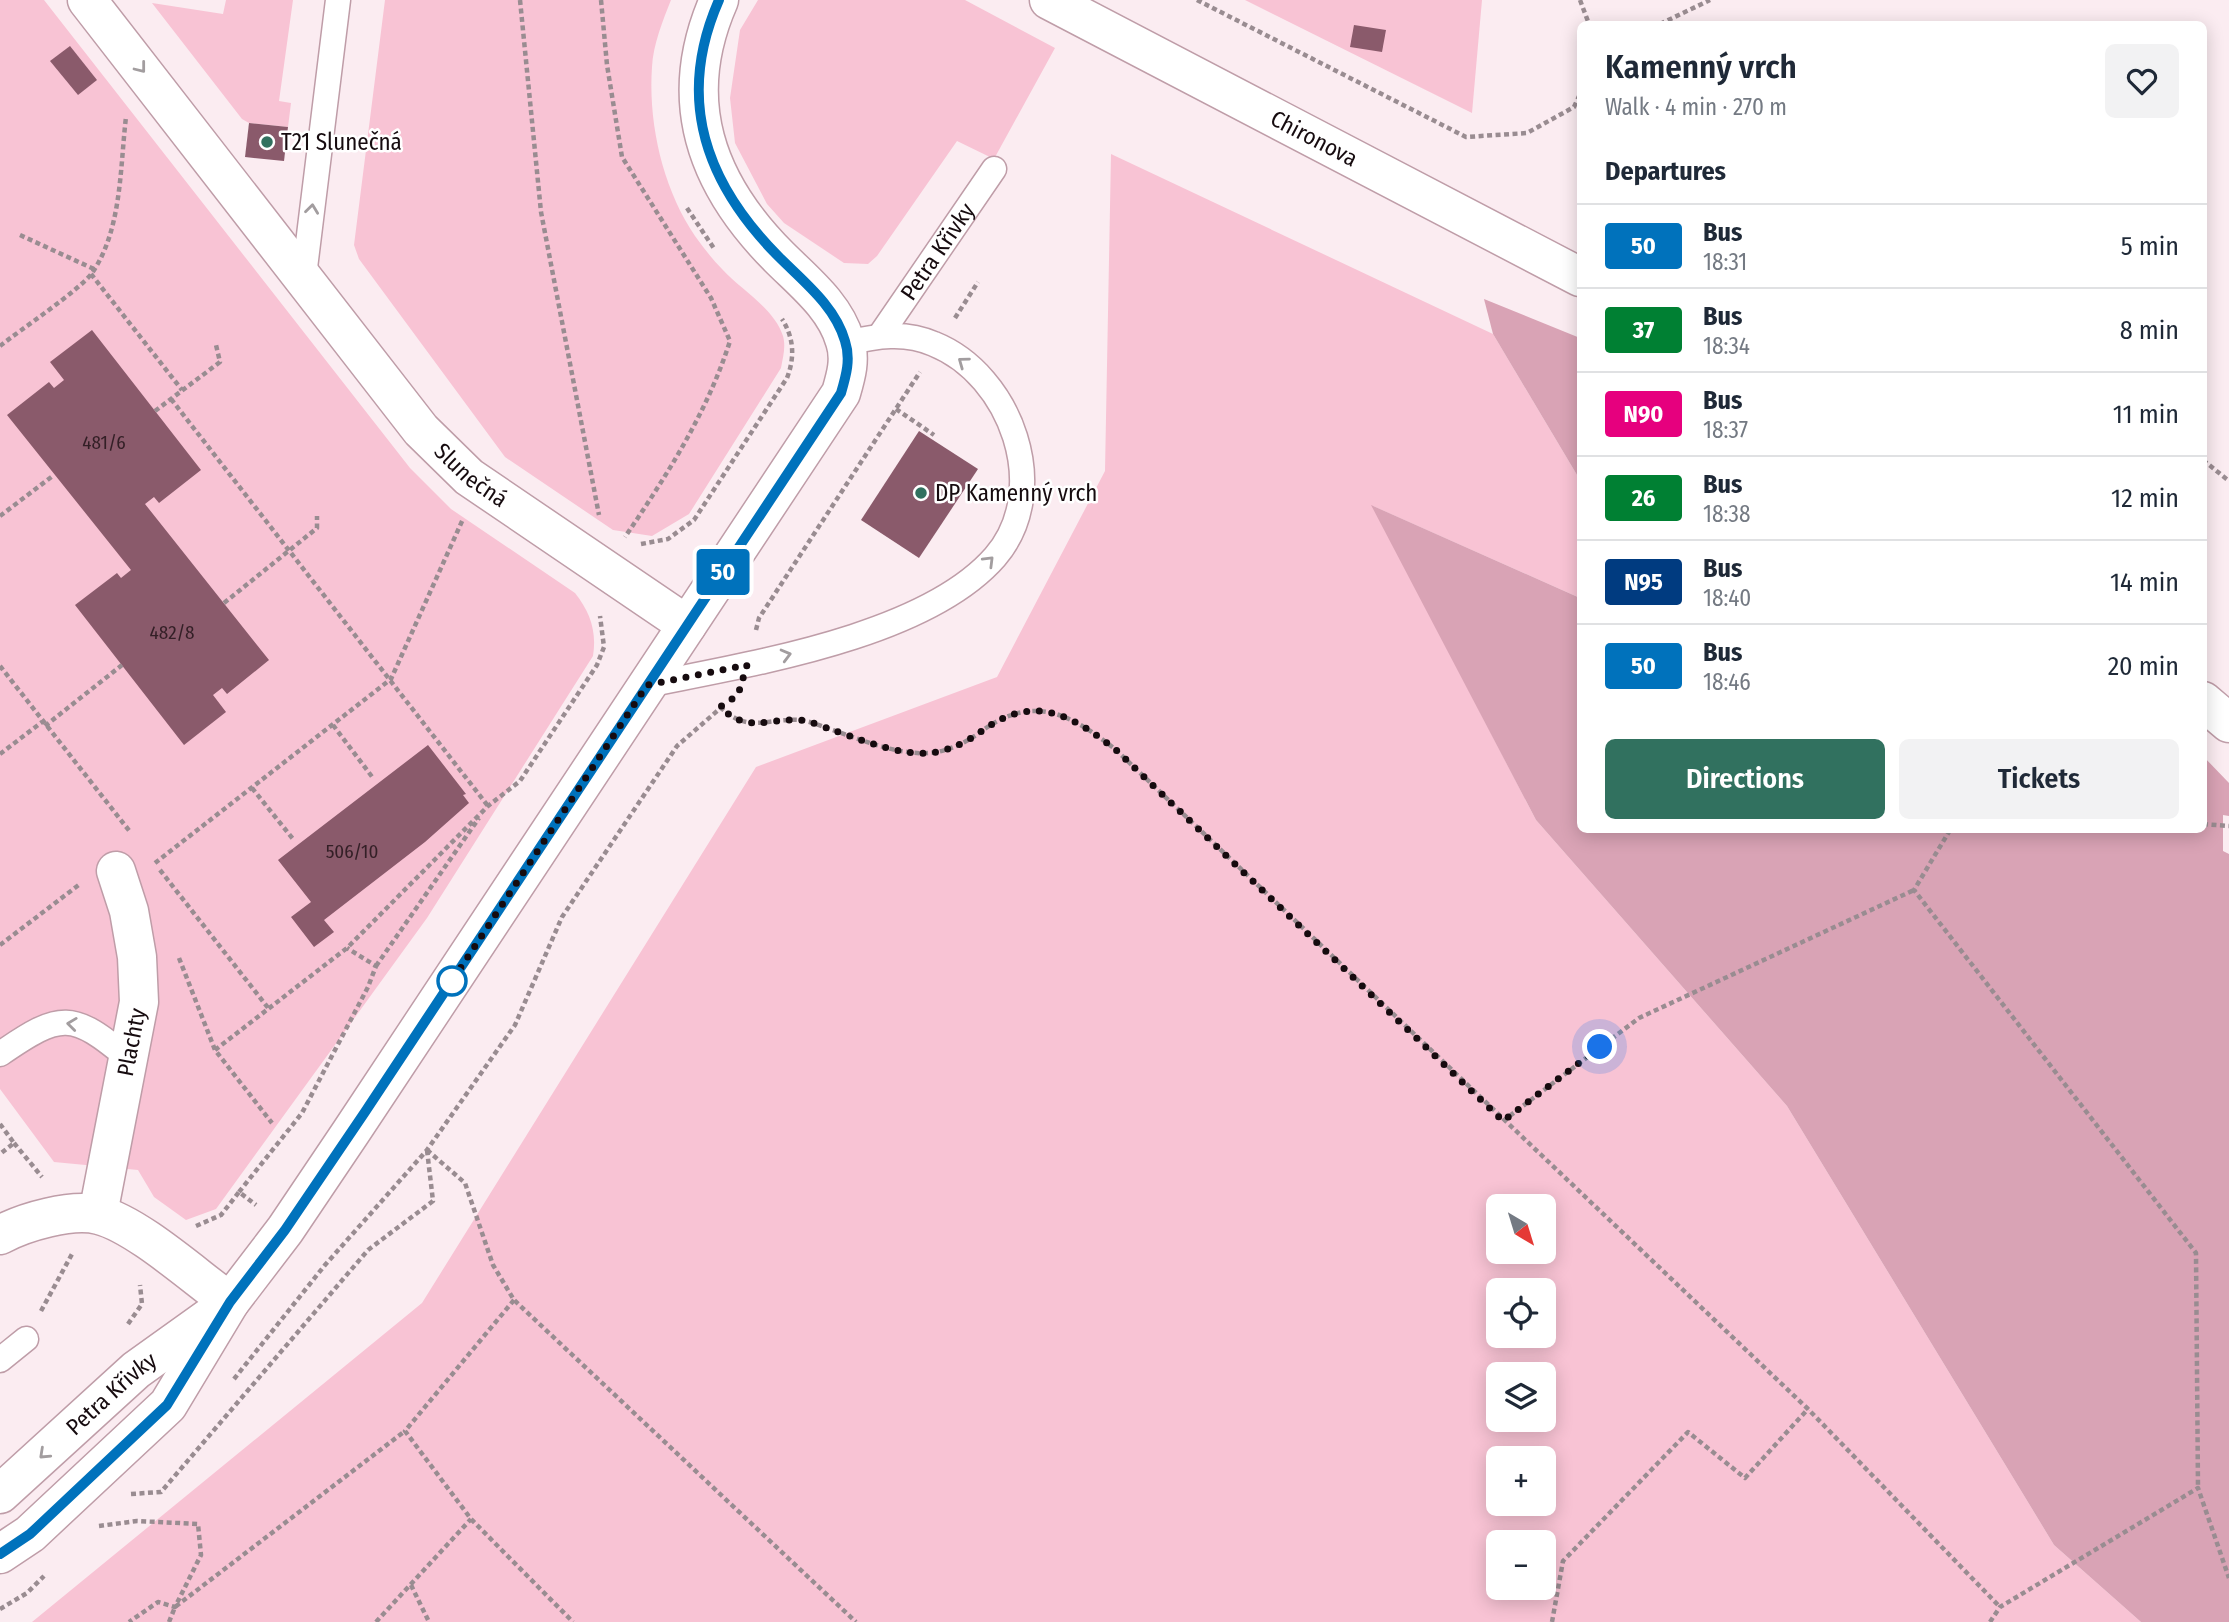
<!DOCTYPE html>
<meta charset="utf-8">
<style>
:root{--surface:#fff;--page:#f2f2f3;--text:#1f2937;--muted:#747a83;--line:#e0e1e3;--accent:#31715f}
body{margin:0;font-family:"Fira Sans Condensed",sans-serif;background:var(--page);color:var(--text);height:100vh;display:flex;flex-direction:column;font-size:26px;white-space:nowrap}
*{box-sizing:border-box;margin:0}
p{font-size:23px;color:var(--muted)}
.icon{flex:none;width:38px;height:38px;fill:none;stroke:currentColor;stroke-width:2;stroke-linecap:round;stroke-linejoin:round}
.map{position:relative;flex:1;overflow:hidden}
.sheet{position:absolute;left:1577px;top:21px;width:630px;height:812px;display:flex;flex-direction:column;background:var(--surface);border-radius:10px;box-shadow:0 4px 18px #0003}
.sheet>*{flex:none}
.badge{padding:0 14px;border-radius:5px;font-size:24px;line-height:46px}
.needle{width:46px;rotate:142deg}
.buttons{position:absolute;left:1486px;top:1194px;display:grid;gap:14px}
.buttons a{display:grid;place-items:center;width:70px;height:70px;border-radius:10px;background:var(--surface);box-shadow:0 4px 18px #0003;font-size:35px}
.you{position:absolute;width:35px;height:35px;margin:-18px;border:5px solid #fff;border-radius:50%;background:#1a73e8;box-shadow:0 0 0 10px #1a73e833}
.map>.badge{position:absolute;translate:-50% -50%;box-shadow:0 0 0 4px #fff}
h2{padding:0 28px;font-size:26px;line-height:63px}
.round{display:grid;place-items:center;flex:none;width:74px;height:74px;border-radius:10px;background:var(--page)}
.head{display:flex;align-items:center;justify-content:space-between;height:119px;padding:0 28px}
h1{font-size:33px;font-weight:600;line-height:52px}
.button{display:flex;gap:14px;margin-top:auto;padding:14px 28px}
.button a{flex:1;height:80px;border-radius:10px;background:var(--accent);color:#fff;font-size:28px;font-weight:600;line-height:80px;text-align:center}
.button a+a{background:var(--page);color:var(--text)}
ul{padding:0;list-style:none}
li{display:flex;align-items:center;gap:21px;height:84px;padding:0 28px;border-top:2px solid var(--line)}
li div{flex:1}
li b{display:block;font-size:26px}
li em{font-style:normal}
li .badge{min-width:77px;font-weight:700;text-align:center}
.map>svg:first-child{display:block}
.green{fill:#f8c3d4;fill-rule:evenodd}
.forest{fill:#d9a3b5}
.building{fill:#8a5a6b}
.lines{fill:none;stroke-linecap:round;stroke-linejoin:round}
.service-casing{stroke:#bf9da8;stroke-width:27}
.minor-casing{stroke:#bf9da8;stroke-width:41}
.tertiary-casing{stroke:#bf9da8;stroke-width:41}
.path{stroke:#998c91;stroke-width:4.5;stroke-dasharray:5 3.5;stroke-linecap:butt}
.service{stroke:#fff;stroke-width:24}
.minor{stroke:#fff;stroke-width:38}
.tertiary{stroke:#fff;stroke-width:38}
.oneway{stroke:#a29d9f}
.line-casing{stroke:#fff;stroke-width:16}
.line{stroke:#0072bc;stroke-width:10}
.walk{stroke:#160b0f;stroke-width:7;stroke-dasharray:0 12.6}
.poi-dot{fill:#31715f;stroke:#fff;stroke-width:2.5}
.stop-dot{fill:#fff;stroke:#0072bc;stroke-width:3.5}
.labels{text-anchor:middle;stroke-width:5;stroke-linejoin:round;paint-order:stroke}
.number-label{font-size:19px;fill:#331f26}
.street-label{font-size:23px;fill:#160b0f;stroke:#fff}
.poi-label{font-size:23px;fill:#160b0f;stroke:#fff;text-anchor:start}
</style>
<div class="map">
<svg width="2229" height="1622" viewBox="0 0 2229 1622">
<rect width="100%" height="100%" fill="#fbecf1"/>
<g class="green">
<path d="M0 0H44L410 468 451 509 575 593C590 612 597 631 593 656L427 918 216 1209 186 1220 154 1197 138 1170 54 1162 0 1089Z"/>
<path d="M226 0H293L279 101 291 103 288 127 249 123 242 119 152 3 223 14Z"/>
<path d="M385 0H671C663 20 653 45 652 67 648 124 663 189 695 236 703 247 712 259 722 269 741 290 774 308 783 336 786 347 783 357 781 368L689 514 652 536 613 530 505 457 359 259 354 245Z"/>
<path d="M758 0H965L1055 48 994 159 957 141 877 256 868 264 844 263 784 223 767 204 735 143 730 98 740 30Z"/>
<path d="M1245 0H1482L1472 113Z"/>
<path d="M1111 154 1493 334 1580 480V598L1373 506 1536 820 1787 1106 2054 1545 2141 1622H32L422 1303 756 767 997 677 1105 471ZM1498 1206H1544V1251H1498ZM1498 1290H1544V1335H1498ZM1498 1374H1544V1419H1498ZM1498 1458H1544V1503H1498ZM1498 1542H1544V1587H1498Z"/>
</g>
<g class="forest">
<path d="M1484 299 1580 338V480L1493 334Z"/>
<path d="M1371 505 1580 598V830H2203V756L2229 783V816L2223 815V851L2229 854V1622H2141L2054 1545 1787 1106 1536 820Z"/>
</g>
<g class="building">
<path d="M1354 25 1386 30 1382 52 1350 47Z"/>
<path d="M70 46 97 80 78 95 50 61Z"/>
<path d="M249 123 288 127 284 161 245 157Z"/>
<path d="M92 330 201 470 159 503 154 497 145 504 269 660 227 694 222 688 213 695 226 712 184 745 75 605 117 573 121 578 131 570 7 415 49 382 54 388 64 380 50 362Z"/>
<path d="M919 431 978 469 919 558 861 520Z"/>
<path d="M428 745 466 794 463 795 469 803 425 842 324 920 334 932 314 947 291 917 311 902 278 860Z"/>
</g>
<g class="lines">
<g class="service-casing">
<g id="service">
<path d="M304 276 338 0"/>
<path id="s1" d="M881 334 994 169"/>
<path d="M647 685C749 664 925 637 995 557 1053 490 1011 375 934 344 905 331 876 336 846 343"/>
<path d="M0 1054C61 1012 72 1011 129 1059"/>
<path d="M0 1360 26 1339"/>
</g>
</g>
<g class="minor-casing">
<g id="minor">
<path id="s2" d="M87 0 421 430 469 477 687 625"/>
<path id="s3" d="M98 1214 139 1002 137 957 129 911 116 871"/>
<path d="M0 1235C24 1222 72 1208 99 1215 138 1225 196 1278 230 1302"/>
</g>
</g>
<g class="tertiary-casing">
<g id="tertiary">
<path id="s4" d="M1049 0 1580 277"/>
<path d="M2203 701 2229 723"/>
<path id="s5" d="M0 1494 136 1370 217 1312"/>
<path d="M0 1554 30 1534 168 1405 230 1302 285 1230 351 1132 841 393C846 376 851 359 845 341 835 306 804 282 779 257 706 184 675 100 719 0"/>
</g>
</g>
<g class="path">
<path d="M520 0 541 212 599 515"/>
<path d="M601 0 607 65 622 157 711 298 730 341C707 413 667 475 625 537"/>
<path d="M1197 0 1466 137 1527 133 1574 107 1580 94"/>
<path d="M1580 0 1589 24"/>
<path d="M1660 24 1710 0"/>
<path d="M687 208 715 250"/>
<path d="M20 235 94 269"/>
<path d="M91 274 182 390"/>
<path d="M955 318 978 282"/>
<path d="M0 346C20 330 80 290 92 273 122 230 120 167 126 117"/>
<path d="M171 399 488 806"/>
<path d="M896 409 934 435"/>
<path d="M155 411 220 362 216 345"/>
<path d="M2203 460 2229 481"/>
<path d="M0 516 54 475"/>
<path d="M641 544 668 539 694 520 787 378C795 357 794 338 782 319"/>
<path d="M224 603 317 528V516"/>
<path d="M756 630 759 618 920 372"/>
<path d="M0 666 131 833"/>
<path d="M720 707C749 734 765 718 800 720 810 721 821 726 830 729 859 739 887 751 917 753 944 755 966 743 986 728 1037 694 1072 716 1115 749L1808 1409 2000 1607"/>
<path d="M333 725 373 778"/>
<path d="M45 726 122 665"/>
<path d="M0 754 42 722"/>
<path d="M252 788 293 839"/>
<path d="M2203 824 2229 826"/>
<path d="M1950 830 1914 890 2196 1253 2198 1488"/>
<path d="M155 863 391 679 463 519"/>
<path d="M160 870 269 1009"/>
<path d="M0 945 80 884"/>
<path d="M179 958 215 1050 272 1123"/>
<path d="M376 966 479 818"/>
<path d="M215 1050 347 948 488 806 520 781 597 665 604 647 600 616"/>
<path d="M1503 1121 1639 1018 1914 890"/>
<path d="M0 1124 14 1143 0 1154"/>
<path d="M14 1143 42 1177"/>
<path d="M427 1150 465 1183 493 1265 514 1300 856 1622"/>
<path d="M239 1192 302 1113 368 987 376 966 347 948"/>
<path d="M196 1226 221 1215 239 1192 256 1205"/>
<path d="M514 1300 405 1431 471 1519 573 1622"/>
<path d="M41 1311 72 1254"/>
<path d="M128 1324 142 1304 140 1285"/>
<path d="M234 1379 325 1265 427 1150 515 1025 562 917 677 746 724 705"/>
<path d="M131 1494 161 1492 368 1250 433 1201 427 1150"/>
<path d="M99 1526 137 1521 198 1524 201 1555 175 1607 158 1602 129 1622"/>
<path d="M411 1585 429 1622"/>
<path d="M0 1609 27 1593 44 1576"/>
<path d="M169 1622 175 1607 405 1431"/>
<path d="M376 1622 471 1519"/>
<path d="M1552 1622 1563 1561 1688 1432 1745 1478 1808 1409"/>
<path d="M1990 1622 2000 1607 2198 1488 2229 1578"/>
</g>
<use href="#service" class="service"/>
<use href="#minor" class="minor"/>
<use href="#tertiary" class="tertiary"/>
</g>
<defs><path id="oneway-chevron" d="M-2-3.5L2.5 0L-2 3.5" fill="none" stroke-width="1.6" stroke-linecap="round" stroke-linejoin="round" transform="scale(1.75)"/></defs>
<g class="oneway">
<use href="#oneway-chevron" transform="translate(141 68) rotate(52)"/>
<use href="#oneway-chevron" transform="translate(312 209) rotate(-83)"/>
<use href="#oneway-chevron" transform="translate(963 362) rotate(-144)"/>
<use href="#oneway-chevron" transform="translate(989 561) rotate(-45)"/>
<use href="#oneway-chevron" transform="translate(786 655) rotate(-15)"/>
<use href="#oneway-chevron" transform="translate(72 1024) rotate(-173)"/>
<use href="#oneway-chevron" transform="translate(44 1454) rotate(137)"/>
</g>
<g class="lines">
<g class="line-casing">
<path id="line" d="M0 1554 30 1534 167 1405 230 1302 285 1230 365 1112 841 393C846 376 851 359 845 341 835 306 804 282 779 257 706 184 675 100 719 0"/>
</g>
<use href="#line" class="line"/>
<path class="walk" d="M452 981 446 990 647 685 747 665 738 695 720 707C749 734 766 718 800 720 810 721 821 726 830 729 859 739 887 751 917 753 943 755 966 743 986 728 1037 694 1072 716 1115 749L1503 1121 1600 1047"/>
</g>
<g class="poi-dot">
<circle cx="267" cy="142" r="7"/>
<circle cx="921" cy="493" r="7"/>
</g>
<circle class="stop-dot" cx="452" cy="981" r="14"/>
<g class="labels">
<g class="number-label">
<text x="104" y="449">481/6</text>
<text x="172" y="639">482/8</text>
<text x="352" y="858">506/10</text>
</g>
<g class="street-label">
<text dy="8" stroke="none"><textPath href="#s4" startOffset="299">Chironova</textPath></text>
<text dy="8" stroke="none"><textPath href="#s1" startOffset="100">Petra Křivky</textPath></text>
<text dy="8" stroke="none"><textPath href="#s2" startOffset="612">Slunečná</textPath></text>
<text dy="8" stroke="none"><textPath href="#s3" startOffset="175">Plachty</textPath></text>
<text dy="8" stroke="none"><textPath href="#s5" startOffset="150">Petra Křivky</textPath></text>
</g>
<g class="poi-label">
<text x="281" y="150">T21 Slunečná</text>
<text x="935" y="501">DP Kamenný vrch</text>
</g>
</g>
</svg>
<div class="buttons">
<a><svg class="needle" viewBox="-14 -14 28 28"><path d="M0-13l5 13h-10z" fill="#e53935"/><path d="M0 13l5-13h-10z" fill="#747a83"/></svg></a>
<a><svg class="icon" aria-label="locate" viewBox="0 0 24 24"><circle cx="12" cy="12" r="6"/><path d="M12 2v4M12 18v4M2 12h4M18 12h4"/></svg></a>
<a><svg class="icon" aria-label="layers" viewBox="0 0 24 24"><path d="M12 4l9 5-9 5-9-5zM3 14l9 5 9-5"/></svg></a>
<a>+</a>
<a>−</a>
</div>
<div class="you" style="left:1600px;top:1047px"></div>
<b class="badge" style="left:723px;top:572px;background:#0072bc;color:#fff">50</b>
<section class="sheet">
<div class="head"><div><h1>Kamenný vrch</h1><p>Walk · 4 min · 270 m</p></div><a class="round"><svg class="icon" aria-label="heart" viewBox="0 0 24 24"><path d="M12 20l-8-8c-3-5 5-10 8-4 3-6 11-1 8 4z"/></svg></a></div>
<h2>Departures</h2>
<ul>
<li><span class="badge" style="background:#0072bc;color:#fff">50</span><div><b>Bus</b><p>18:31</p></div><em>5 min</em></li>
<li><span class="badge" style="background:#008033;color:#fff">37</span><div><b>Bus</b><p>18:34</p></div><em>8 min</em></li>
<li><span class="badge" style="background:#e6007e;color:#fff">N90</span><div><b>Bus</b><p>18:37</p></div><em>11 min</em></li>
<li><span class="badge" style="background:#008033;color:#fff">26</span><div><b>Bus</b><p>18:38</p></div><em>12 min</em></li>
<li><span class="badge" style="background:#003b80;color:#fff">N95</span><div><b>Bus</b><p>18:40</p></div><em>14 min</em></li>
<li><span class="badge" style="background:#0072bc;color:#fff">50</span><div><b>Bus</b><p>18:46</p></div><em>20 min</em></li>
</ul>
<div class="button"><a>Directions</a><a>Tickets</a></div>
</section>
</div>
